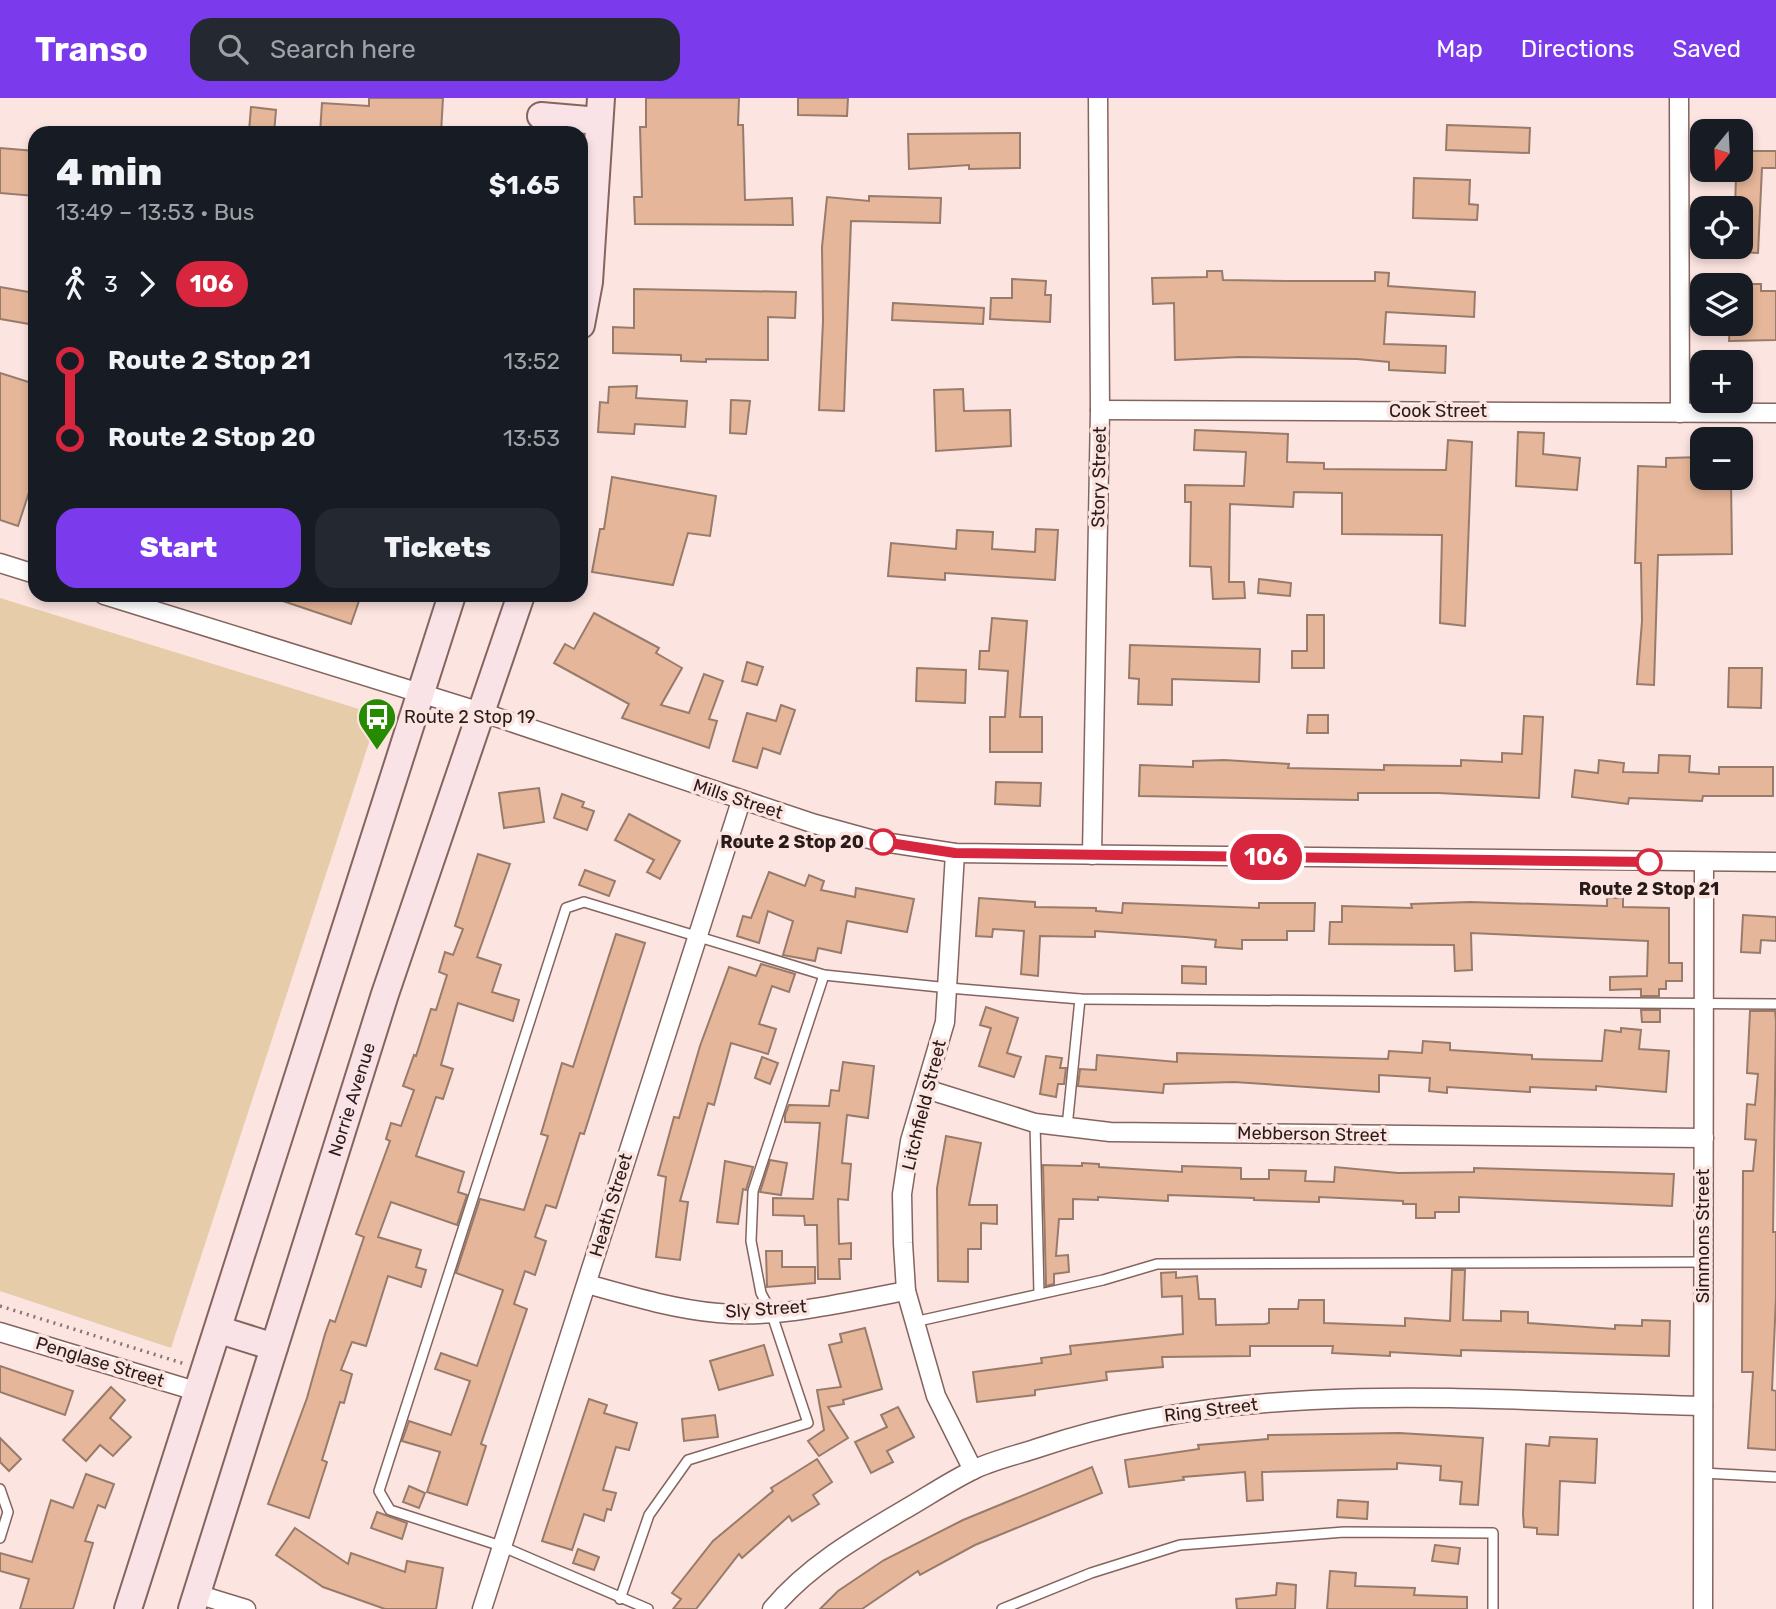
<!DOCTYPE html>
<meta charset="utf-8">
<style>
:root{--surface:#171b24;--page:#242831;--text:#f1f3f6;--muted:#9ea1a6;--accent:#7c3aed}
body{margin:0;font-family:Rubik,sans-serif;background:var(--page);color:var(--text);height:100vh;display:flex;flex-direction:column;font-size:26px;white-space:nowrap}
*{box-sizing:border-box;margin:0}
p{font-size:23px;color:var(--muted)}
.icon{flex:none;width:38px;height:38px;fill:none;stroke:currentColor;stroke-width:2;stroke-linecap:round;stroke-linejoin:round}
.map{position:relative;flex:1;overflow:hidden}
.drawer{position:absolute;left:28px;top:28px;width:560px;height:476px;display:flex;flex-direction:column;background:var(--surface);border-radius:21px;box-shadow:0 4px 10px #0003}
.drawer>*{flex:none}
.badge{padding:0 14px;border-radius:23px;font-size:24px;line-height:46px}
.needle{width:46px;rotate:198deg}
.controls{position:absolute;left:1690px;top:21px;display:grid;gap:14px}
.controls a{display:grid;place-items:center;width:63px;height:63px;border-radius:14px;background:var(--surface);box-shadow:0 4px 10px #0003;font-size:35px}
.map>.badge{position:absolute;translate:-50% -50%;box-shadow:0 0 0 4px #fff}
.legs{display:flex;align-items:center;gap:10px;height:77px;padding:0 28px;font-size:23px}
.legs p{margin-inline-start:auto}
.head{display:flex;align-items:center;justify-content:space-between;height:119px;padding:0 28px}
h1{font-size:38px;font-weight:800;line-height:52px}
.action{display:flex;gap:14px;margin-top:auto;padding:14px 28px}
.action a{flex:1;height:80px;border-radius:21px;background:var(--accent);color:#fff;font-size:28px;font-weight:800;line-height:80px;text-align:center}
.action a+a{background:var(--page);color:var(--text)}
ul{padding:0 28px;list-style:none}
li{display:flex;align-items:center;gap:24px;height:77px;font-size:26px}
li i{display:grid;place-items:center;width:10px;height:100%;margin:0 9px;background:currentColor}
li i::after{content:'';width:18px;height:18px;margin:-9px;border:5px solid;border-radius:50%;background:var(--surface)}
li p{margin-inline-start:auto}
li:first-child i{background:linear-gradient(#0000 50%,currentColor 0)}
li:last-child i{background:linear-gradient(currentColor 50%,#0000 0)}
header{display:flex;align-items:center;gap:42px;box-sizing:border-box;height:98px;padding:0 35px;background:var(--accent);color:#fff}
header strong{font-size:33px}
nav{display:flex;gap:38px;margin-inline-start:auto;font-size:24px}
.search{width:490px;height:63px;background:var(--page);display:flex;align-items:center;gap:18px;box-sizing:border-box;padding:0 24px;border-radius:21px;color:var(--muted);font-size:26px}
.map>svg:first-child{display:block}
.green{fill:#e6cca9}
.building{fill:#e5b699;stroke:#987b6a;stroke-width:2}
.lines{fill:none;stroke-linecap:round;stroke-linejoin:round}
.service-casing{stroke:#85645e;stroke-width:12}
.minor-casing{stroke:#85645e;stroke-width:21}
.secondary-casing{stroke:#85645e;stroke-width:30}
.path{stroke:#887673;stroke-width:3.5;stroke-dasharray:2 5;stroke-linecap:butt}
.service{stroke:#fff;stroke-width:9}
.minor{stroke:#fff;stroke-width:18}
.secondary{stroke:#fae3e6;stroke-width:26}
.line-1-casing{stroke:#fff;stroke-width:16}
.line-1{stroke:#d7263d;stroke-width:10}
.stop-1-dot{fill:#fff;stroke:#d7263d;stroke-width:3.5}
.labels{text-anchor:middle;stroke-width:7;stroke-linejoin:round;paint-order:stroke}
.street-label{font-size:18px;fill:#291b19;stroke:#fce4e0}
.poi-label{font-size:18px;fill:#291b19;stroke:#fce4e0;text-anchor:start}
.stop-label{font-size:18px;font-weight:bold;fill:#291b19;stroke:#fce4e0;text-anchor:end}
</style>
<header>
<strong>Transo</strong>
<div class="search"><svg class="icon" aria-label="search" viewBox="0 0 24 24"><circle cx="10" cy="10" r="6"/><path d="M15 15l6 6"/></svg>Search here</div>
<nav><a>Map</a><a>Directions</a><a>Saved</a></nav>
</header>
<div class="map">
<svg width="1776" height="1511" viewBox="0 0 1776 1511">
<rect width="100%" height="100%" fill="#fce4e0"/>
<path class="green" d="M0 500 378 617 171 1250 0 1193Z"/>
<g class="building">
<path d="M369 0H443L441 35H320L322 5 369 8Z"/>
<path d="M646 0H739L738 27H743L745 102 792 100 793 127 635 126 634 99H642L640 29H646Z"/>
<path d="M798 0H848L847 18 798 17Z"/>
<path d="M251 9 276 12 274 35 249 33Z"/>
<path d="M1447 27 1530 30 1529 55 1446 52Z"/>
<path d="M1020 35V70L969 71V67L909 71 908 36Z"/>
<path d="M0 50 35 53V98L0 95Z"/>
<path d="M1749 53H1776V70H1762L1758 155 1741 154V110H1735L1736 79 1748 80Z"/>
<path d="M1414 80 1470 82 1469 106 1478 107 1477 122 1413 120Z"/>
<path d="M869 98 941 100 940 125 851 123 844 313 819 312 823 223 822 149 827 99 869 103Z"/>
<path d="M1207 173H1222L1223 182 1288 183H1375V174L1389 175 1388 188 1475 194 1474 219 1386 214 1384 246 1446 248 1445 275 1389 272V264L1357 261 1239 259 1175 262 1174 205 1153 206 1152 180 1207 179Z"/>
<path d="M1012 181 1046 183 1045 197H1051L1050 224 990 221 991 200H1012Z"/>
<path d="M1741 186H1761V193H1776V242L1729 243 1730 226H1741Z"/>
<path d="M0 189 35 195V227L0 221Z"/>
<path d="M634 191 796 194 795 220 768 219V262L706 261V264L681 263V257L613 255V229L634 230Z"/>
<path d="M893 205 984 210 983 226 892 222Z"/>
<path d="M0 275 35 286V376L18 428 0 422Z"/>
<path d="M637 288 636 300 687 303 685 329 635 326 634 336 598 334 600 304 608 305 609 289Z"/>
<path d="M963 291 964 313 1010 312 1011 348 936 353 934 292Z"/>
<path d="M731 302 750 303 746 336 730 335Z"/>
<path d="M1195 332 1288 336 1287 364 1324 365V371L1446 372 1448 342 1472 344 1465 528 1440 525 1442 437 1342 436V395L1294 394 1293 409 1230 406 1229 484H1244L1245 500 1213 501 1211 469 1190 468 1191 404H1185V387L1244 388 1246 354 1194 352Z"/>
<path d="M1518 334 1544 335 1543 356 1580 360 1577 392 1516 388Z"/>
<path d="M1703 359V380H1731L1732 456 1658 457 1654 587 1637 586 1642 523 1641 465H1635L1638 368 1666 369V360Z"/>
<path d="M612 379 716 398 710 438 688 435 673 487 592 474 600 431H604Z"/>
<path d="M1036 431 1058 432 1055 482 945 475V482L888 478 891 445 956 451 957 432 993 434 992 451 1035 454Z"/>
<path d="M1259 481 1291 485 1290 498 1258 495Z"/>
<path d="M271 497H361L351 526 271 499Z"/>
<path d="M594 515 659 550 656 555 682 570 661 607 689 615 704 576 723 583 709 621 717 623 709 650 622 620 629 606 554 565 565 546 574 551Z"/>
<path d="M1307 517H1324V570H1292V553H1307Z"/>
<path d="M992 520 1027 523 1020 619H1042V654H990V619H1005L1008 573 979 571 980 553H989Z"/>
<path d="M1130 547 1260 551 1259 584 1172 581V607L1138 606 1139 581 1129 580Z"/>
<path d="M747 564 763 569 757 587 742 583Z"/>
<path d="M917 570 966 572 965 605 916 603Z"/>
<path d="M1729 570H1762L1761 610 1728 609Z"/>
<path d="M781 607 795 612 780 656 763 650 757 670 733 663 747 615 776 623Z"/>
<path d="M1308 617H1328V635H1307Z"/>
<path d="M1524 618 1543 619 1539 700 1438 695H1358V702L1139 698 1140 667 1193 669V663L1224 662 1289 666 1288 670 1384 672V667L1461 668V662L1502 664V655L1522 656Z"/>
<path d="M1659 657 1690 658 1689 674 1719 676V669H1773V698H1703L1702 703 1629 700 1628 706 1572 699 1575 672 1598 675 1599 662 1624 665 1623 674 1658 675Z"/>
<path d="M996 684 1041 685 1040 708 995 706Z"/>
<path d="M539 690 544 724 504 730 499 695Z"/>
<path d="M562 696 584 704 582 709 594 713 587 732 554 720Z"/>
<path d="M629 716 680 743 660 781 647 774 654 762 615 742Z"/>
<path d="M478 756 510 766 477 859 501 867 492 894 519 902 513 923 458 905 441 967 453 971 443 1001 436 999 416 1058 464 1074 458 1094 467 1097 457 1127 391 1104 378 1139 421 1152 416 1169 426 1172 421 1189 388 1178 366 1248 352 1244 341 1272 352 1276 344 1305 340 1304 322 1362 327 1364 309 1420 268 1406 307 1300 325 1236 330 1222 335 1224 364 1139 356 1136 390 1043 386 1041 391 1025 401 1028 414 992 403 988 414 957 416 958 431 911 436 912 447 877 439 874 445 854 453 857 463 831 455 828Z"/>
<path d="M585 772 615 783 609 798 579 787Z"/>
<path d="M769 774 805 788 809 777 824 783 821 792 855 799 856 790 914 801 907 834 847 823 841 855 818 850 815 863 783 857 793 823 768 813 759 845 737 838 743 818 751 820Z"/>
<path d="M979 800 1035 804V809L1096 810V813L1122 815 1123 805 1259 810V805H1315L1314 833H1287V842H1242V851L1215 849 1216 842 1185 839 1095 833V839L1040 838 1038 878 1021 876 1024 833 993 831 992 839 976 838Z"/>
<path d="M1607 800H1623V809L1669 810V865H1682V883H1666V891H1659V898H1641V891L1610 892V879L1647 878 1648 843 1471 835 1472 872 1455 873 1454 847 1329 846 1330 824H1342V808L1412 810 1411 806 1470 804 1607 808Z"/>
<path d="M1743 817 1776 819V843L1761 842 1760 855 1741 854Z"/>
<path d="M616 836 645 845 584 1036 580 1035 556 1110 546 1107 535 1139 546 1143 535 1177 525 1173 514 1206 527 1211 481 1346 486 1348 467 1407 427 1394 440 1354 402 1343 409 1323 451 1337 470 1283 435 1271 441 1255 477 1268 503 1192 456 1175 480 1101 524 1112 548 1038 541 1036 562 965 573 969Z"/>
<path d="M761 866 795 876 789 894 772 888 759 926 776 931 768 956 731 945 714 1007 708 1005 680 1103 688 1104 680 1162 656 1159 666 1079 658 1077 674 1019 679 1020 700 948 729 869 756 878Z"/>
<path d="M1182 868 1206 869V886L1182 885Z"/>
<path d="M986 909 1018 920 1007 955 1021 959 1014 979 979 968 991 930 980 927Z"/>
<path d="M1641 912H1660V924H1642Z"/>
<path d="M1750 913H1775L1776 923 1773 1134H1776V1199L1772 1292 1776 1293V1352L1748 1350 1753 1274H1742L1743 1073H1753L1756 1042 1745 1041 1747 1006 1755 1007 1758 976 1747 975Z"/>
<path d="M1621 930 1641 932 1639 951 1669 953 1666 994 1596 988V992L1530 989V994L1447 989V995L1429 993 1430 980 1379 977V994L1234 984 1164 986 1163 995 1078 988 1080 971 1096 972 1097 957 1177 964V955L1388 961 1389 953 1422 955 1423 943 1450 945V952L1532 957V961L1602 963 1605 932 1621 934Z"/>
<path d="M1046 958 1062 960 1060 970H1066L1064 986H1058L1056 999 1040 996Z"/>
<path d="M762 959 778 965 770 986 755 980Z"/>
<path d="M843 964 874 968 868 1020 847 1017 842 1065 851 1066 848 1102 838 1101 839 1146 851 1145V1161H839L840 1181H818L817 1127H805L804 1118 773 1117V1100L813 1101 820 1025 785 1024V1017L789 1007 829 1008 831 992 839 993Z"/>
<path d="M946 1038 981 1045 969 1107H997V1126L981 1125V1151H968V1184L938 1183 937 1090Z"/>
<path d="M770 1062 787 1065 781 1097 760 1094Z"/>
<path d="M725 1063 753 1069 746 1092 743 1091 738 1126 717 1124Z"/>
<path d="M1082 1065 1099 1066V1069L1182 1074V1068L1241 1070V1081H1269V1072L1306 1073 1305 1083 1334 1084 1335 1069 1398 1075 1474 1074V1070L1674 1076 1672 1108 1459 1099V1114H1435V1120H1416V1106H1403V1103L1319 1099V1104L1254 1102V1100L1168 1097V1103L1098 1099V1102L1073 1101V1121H1059L1056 1158 1068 1157 1069 1174 1054 1176V1186L1046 1188 1043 1067 1082 1068Z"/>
<path d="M766 1153H782V1169H815V1185L767 1189Z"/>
<path d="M1452 1172H1465L1463 1222 1501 1223V1213L1528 1214V1225L1615 1231V1227L1642 1228V1222L1670 1223 1669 1258 1461 1252V1258L1390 1254V1258L1332 1255 1333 1248H1250V1258L1162 1259 1163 1269 1106 1274 1107 1282 1035 1292V1297L977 1304 973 1274 1042 1265 1041 1260 1071 1256 1070 1248 1183 1236 1182 1198 1162 1199 1161 1175 1176 1174V1180L1197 1178 1199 1201H1215L1216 1227 1265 1226 1269 1225V1211H1298L1299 1202H1324V1225L1405 1228V1220L1450 1223Z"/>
<path d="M865 1230 882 1291 843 1302 844 1306 828 1309 848 1340 819 1358 808 1343 824 1332 817 1292 841 1289 829 1247 842 1244 840 1236Z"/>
<path d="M764 1247 773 1277 719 1292 710 1263Z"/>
<path d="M0 1268 73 1293 65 1317 0 1294Z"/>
<path d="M111 1289 125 1302 110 1320 131 1339 113 1358 100 1347 86 1363 63 1342Z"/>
<path d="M589 1301 607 1307 604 1315 637 1325 629 1352 616 1349 603 1392 616 1395 611 1412 607 1411 604 1423 584 1416 572 1452 542 1443Z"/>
<path d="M898 1309 914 1339 887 1353 893 1364 871 1375 855 1344 887 1329 881 1317Z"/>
<path d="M715 1317 718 1339 684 1343 682 1321Z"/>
<path d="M1399 1335 1483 1340 1478 1407 1460 1406 1462 1384 1440 1382 1441 1368 1397 1365V1371L1262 1374 1263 1402 1247 1403 1245 1374 1183 1379 1184 1382 1129 1389 1125 1362 1199 1351 1198 1347 1268 1341V1337Z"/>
<path d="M1550 1339 1597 1341 1595 1385 1560 1383 1558 1437 1537 1436V1430L1524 1429 1523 1416 1526 1346 1549 1348Z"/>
<path d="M0 1340 21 1361 9 1373 0 1364Z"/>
<path d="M817 1361 832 1384 813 1397 819 1406 792 1423 789 1418 742 1460 739 1456 696 1511H673L681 1501 672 1495 713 1443 773 1393 771 1390Z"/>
<path d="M1092 1369 1102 1395 975 1447 920 1477 918 1473 862 1511H820L838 1493 884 1462 963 1422Z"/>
<path d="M86 1376 114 1386 105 1410 98 1407 85 1443 93 1445 73 1511H20L29 1481 0 1473V1455L32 1464 51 1402 73 1410Z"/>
<path d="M409 1388 425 1395 419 1410 403 1404Z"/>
<path d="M1338 1402 1368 1404 1367 1421 1337 1419Z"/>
<path d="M377 1414 407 1425 402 1441 371 1430Z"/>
<path d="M295 1430 348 1466 351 1455 405 1474 407 1463 443 1470 436 1511H385L323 1489 276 1457Z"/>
<path d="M1435 1447 1460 1450 1458 1466 1432 1463Z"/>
<path d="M578 1451 599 1459 594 1472 573 1465Z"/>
<path d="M1330 1473 1356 1475 1355 1488 1415 1490 1414 1497 1467 1499V1511H1327Z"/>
<path d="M1277 1485 1296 1487 1295 1511H1237L1236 1501 1276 1497Z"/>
</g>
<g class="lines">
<g class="service-casing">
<g id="service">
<path d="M1035 1025 1039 1196"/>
<path d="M1067 1029 1080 901"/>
<path d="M914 1224 1103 1182 1157 1166 1703 1164"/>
<path d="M1703 1375 1776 1379"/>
<path d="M0 1391 8 1414 0 1440"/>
<path d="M620 1501 649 1417 688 1362 808 1325 771 1214 761 1195 751 1143 753 1093 824 877"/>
<path d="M648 1511 501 1448 390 1412 379 1393 566 810 584 804 824 877 949 890 1080 901 1776 906"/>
<path d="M1002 1511 1091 1475 1180 1447 1344 1434 1493 1435V1511"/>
</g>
</g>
<g class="minor-casing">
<g id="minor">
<path d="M1679 0 1680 315"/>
<path d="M1100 312 1776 315"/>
<path d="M0 465 35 476"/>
<path d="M104 497 481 614 815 726 877 743 955 755 1776 764"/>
<path d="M955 755 945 924 910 1043 902 1096 903 1145 906 1193 936 1298 973 1372"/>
<path d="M1092 757 1100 312 1098 0"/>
<path d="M926 991 1035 1025 1110 1034 1704 1040"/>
<path d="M587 1186C630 1198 674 1211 718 1215 780 1221 846 1204 906 1193"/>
<path d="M0 1234 199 1294"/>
<path d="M197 1496 246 1511"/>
<path d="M482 1511 741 703"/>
<path d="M772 1511C807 1469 856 1440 902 1413 925 1400 947 1385 971 1373 992 1362 1018 1357 1041 1349 1253 1278 1483 1303 1703 1308"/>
<path d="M1703 1511 1704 764"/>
</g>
</g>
<g class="secondary-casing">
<g id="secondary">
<path d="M541 18 599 23"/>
<path d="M581 227 589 184 601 0"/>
<path d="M220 1232 274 1249"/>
<path d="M128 1511 452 497"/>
<path id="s1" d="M192 1511 385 896 521 497"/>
</g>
</g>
<path class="path" d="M0 1208 185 1266"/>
<use href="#service" class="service"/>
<use href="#minor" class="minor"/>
<use href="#secondary" class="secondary"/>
</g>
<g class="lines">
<g class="line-1-casing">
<path id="line-1" d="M883 744 955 755 1649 764"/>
</g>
<use href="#line-1" class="line-1"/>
</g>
<defs>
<g id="bus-pin" transform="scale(2.0125)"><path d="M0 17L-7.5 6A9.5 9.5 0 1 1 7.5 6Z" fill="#278b01" stroke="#fce4e0"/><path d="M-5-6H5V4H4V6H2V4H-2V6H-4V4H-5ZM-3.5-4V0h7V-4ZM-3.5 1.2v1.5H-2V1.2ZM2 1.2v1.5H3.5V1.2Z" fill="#fff"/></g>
</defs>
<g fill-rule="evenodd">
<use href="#bus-pin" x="377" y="619"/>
</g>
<g class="stop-1-dot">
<circle cx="883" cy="744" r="12"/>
<circle cx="1649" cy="764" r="12"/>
</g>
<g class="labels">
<g class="street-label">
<text x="1438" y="319">Cook Street</text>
<text transform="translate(1099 379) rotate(-89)" y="6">Story Street</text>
<text transform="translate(738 701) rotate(18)" y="6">Mills Street</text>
<text dy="6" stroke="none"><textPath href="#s1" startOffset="534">Norrie Avenue</textPath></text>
<text transform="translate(924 1007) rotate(-76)" y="6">Litchfield Street</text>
<text transform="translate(1312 1036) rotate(1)" y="6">Mebberson Street</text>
<text transform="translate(611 1107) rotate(-73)" y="6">Heath Street</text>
<text transform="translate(1703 1138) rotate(-90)" y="6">Simmons Street</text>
<text transform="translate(766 1211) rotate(-4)" y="6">Sly Street</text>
<text transform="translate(100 1264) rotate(17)" y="6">Penglase Street</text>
<text transform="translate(1211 1312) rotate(-7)" y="6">Ring Street</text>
</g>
<g class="poi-label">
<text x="404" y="625">Route 2 Stop 19</text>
</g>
<g class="stop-label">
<text x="864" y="750">Route 2 Stop 20</text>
<text x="1649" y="797" text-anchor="middle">Route 2 Stop 21</text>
</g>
</g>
</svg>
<div class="controls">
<a><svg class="needle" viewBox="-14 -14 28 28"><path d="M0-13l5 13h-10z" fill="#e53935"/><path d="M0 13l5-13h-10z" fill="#9ea1a6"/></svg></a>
<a><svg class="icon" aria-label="locate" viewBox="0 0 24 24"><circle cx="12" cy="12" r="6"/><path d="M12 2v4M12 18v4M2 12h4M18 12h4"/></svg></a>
<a><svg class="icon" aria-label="layers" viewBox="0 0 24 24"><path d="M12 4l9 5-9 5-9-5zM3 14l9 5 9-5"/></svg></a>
<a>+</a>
<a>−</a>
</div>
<b class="badge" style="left:1266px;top:759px;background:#d7263d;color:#fff">106</b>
<section class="drawer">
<div class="head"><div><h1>4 min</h1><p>13:49 – 13:53 · Bus</p></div><b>$1.65</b></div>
<div class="legs"><svg class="icon" aria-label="walk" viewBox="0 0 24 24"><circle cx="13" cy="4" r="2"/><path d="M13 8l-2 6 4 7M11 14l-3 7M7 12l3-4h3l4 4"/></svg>3<svg class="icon" aria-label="forward" viewBox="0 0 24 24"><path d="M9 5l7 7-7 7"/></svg><b class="badge" style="background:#d7263d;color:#fff">106</b></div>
<ul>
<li><i style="color:#d7263d"></i><b>Route 2 Stop 21</b><p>13:52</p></li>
<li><i style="color:#d7263d"></i><b>Route 2 Stop 20</b><p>13:53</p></li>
</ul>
<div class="action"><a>Start</a><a>Tickets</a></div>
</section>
</div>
